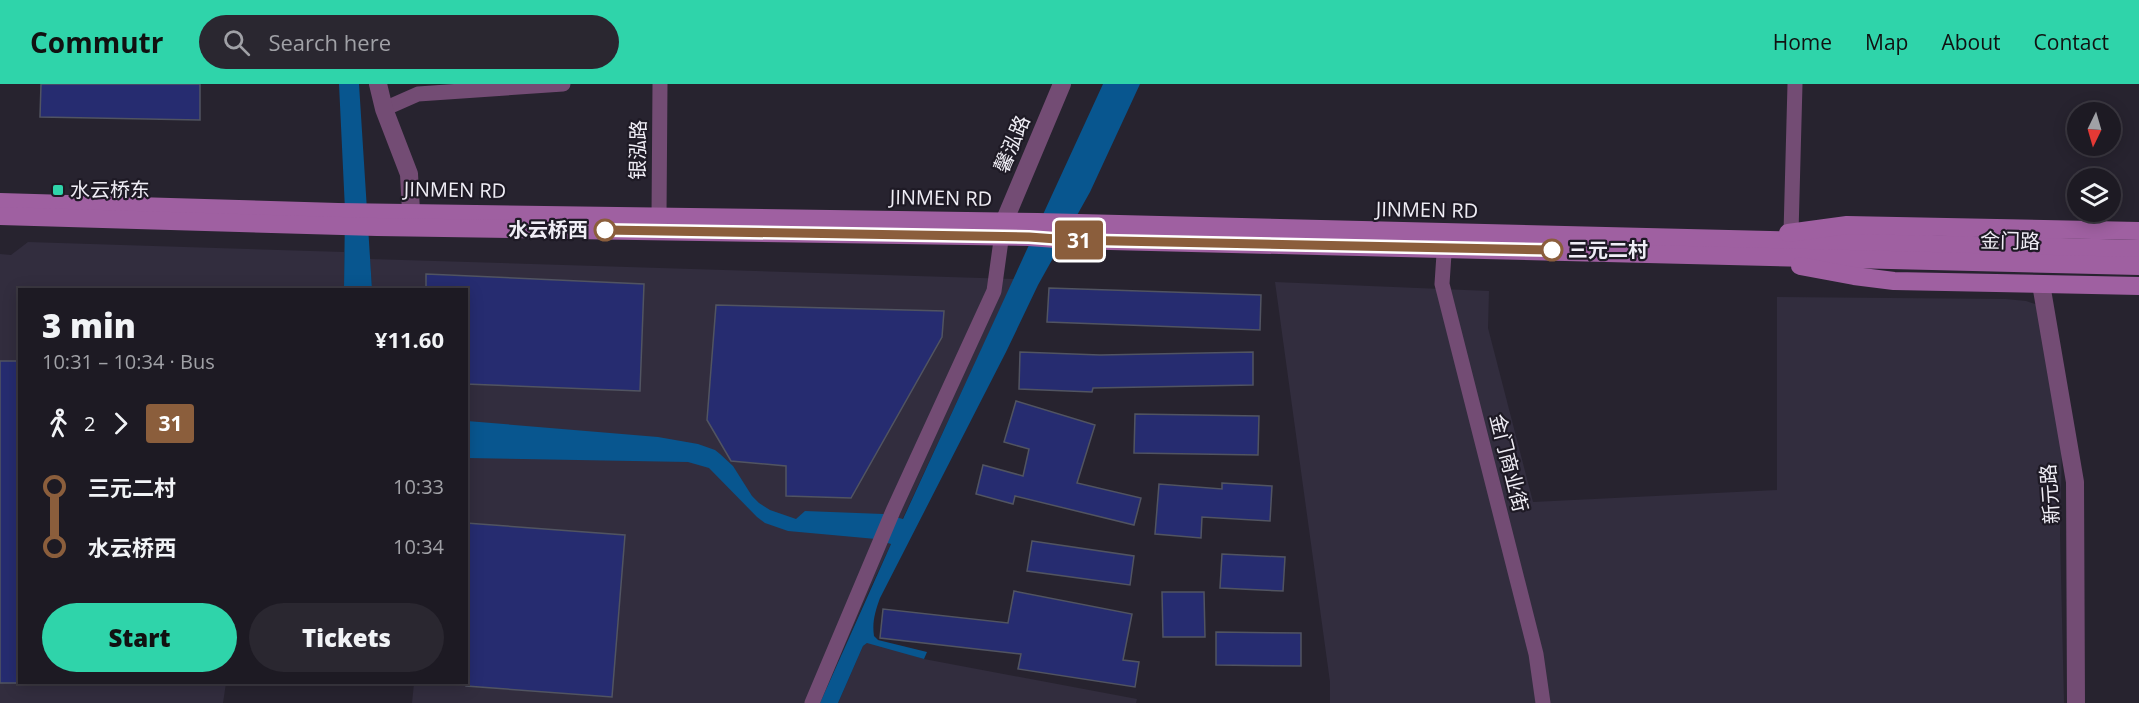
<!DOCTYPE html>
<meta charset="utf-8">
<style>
:root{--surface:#1d1a23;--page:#2a2730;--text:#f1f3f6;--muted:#a0a1a6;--line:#3b3841;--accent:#2fd4aa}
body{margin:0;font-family:"Open Sans","Noto Sans SC",sans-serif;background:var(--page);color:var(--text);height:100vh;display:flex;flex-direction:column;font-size:22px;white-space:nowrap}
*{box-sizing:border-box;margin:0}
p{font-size:20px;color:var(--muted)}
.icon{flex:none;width:33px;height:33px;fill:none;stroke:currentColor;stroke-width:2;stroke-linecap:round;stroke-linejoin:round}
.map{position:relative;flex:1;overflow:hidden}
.panel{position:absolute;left:18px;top:204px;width:450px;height:396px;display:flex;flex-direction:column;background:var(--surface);border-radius:0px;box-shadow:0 3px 15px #0003,0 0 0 2px var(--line)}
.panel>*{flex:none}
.badge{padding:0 12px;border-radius:4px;font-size:21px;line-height:39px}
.needle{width:39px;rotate:185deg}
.fabs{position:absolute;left:2067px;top:18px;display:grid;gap:12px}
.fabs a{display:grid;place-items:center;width:54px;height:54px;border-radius:50%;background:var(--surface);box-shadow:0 3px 15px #0003,0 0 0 2px var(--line);font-size:30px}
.map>.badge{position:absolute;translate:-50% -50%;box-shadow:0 0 0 3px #fff}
.legs{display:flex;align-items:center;gap:9px;height:66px;padding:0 24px;font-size:20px}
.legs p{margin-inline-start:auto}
.overview{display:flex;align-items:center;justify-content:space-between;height:102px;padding:0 24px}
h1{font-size:33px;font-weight:800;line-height:45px}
.button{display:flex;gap:12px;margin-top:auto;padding:12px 24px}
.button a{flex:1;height:69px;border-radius:36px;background:var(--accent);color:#111;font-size:24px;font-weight:800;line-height:69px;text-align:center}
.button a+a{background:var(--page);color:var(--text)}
ul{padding:0 24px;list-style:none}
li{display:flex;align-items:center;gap:21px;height:60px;font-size:22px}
li i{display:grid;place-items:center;width:9px;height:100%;margin:0 8px;background:currentColor}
li i::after{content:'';width:15px;height:15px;margin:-8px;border:4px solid;border-radius:50%;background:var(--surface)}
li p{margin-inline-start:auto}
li:first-child i{background:linear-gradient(#0000 50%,currentColor 0)}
li:last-child i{background:linear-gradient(currentColor 50%,#0000 0)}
header{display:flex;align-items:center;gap:36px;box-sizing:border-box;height:84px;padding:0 30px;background:var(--accent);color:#111}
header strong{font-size:28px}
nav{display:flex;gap:33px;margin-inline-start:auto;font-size:21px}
.search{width:420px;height:54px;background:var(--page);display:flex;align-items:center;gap:15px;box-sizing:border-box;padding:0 21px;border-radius:33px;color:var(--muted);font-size:22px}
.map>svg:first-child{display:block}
.built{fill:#322d3e}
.water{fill:#08568f}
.building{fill:#262c70;stroke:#515461;stroke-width:1.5}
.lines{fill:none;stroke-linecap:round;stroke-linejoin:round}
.minor{stroke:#734c74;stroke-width:15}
.tertiary{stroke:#734c74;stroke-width:18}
.secondary{stroke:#9f60a1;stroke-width:18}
.line-1-casing{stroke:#fff;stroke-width:14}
.line-1{stroke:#8b5e3c;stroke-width:9}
.poi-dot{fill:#2fd4aa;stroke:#1e1a25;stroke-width:2}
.stop-1-dot{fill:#fff;stroke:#8b5e3c;stroke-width:3}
.labels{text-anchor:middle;stroke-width:4.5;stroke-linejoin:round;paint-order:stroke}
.street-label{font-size:20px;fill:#efedf5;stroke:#1e1a25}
.poi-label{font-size:20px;fill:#efedf5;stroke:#1e1a25;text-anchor:start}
.stop-label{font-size:20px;font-weight:bold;fill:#efedf5;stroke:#1e1a25;text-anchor:end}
</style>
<header>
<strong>Commutr</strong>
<div class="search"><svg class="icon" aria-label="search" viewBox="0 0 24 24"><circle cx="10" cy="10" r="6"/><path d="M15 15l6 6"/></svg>Search here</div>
<nav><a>Home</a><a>Map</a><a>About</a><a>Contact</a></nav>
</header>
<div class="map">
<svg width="2139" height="619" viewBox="0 0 2139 619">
<rect width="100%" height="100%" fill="#27232f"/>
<g class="built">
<path d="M28 158 344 168V205L20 206V598L226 599 223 619H0V170L11 171Z"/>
<path d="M370 175 1014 195 869 507 820 619H412L414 599 466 598V206L372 205Z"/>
<path d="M1275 198 1489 207 1488 244 1533 418 1777 406V213L2006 215 2026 217 2041 222 2063 317 2060 450 2064 619H1330V598Z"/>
<path d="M871 558 924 575 1137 615 1136 619H838L863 562 867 559Z"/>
</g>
<g class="water">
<path d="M339 0H359L372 205H344L345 126Z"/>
<path d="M1103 0H1140L1090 108 1038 201 1006 268 880 514C875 528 872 538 874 552L878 556 927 568 924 575 867 559 863 562 838 619H820L891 460 876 455 788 447 765 439 757 433 709 384 688 378 467 374V337L658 353 698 360 715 366 720 370 733 382 752 412 759 419 770 426 796 435 805 427 883 430 903 435Z"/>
</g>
<g class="building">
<path d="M41 0H200V36L40 33Z"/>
<path d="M426 190 644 200 640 307 466 300V206H426Z"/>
<path d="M1049 204 1261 211 1260 246 1047 238Z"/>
<path d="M716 221 944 227 942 253 851 414 786 412V382L731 377 707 336Z"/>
<path d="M1020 268 1100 271 1253 268V301L1093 304 1092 308 1019 305Z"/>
<rect x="0" y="277" width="20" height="322"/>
<path d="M1016 317 1095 341 1077 399 1141 414 1134 441 1015 412 1013 420 976 410 983 381 1023 392 1029 365 1004 358Z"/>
<path d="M1135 330 1259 332 1258 371 1134 369Z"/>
<path d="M1222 399 1272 402 1270 437 1202 433 1201 454 1155 450 1159 400 1222 405Z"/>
<path d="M466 439 625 451 612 613 466 602Z"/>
<path d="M1032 457 1134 472 1130 501 1027 487Z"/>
<path d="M1222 470 1285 473 1283 507 1220 504Z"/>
<path d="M1014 507 1132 530 1123 576 1139 578 1135 603 1018 585 1021 570 880 554 883 525 1008 539Z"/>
<path d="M1162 508H1204L1205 553H1163Z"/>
<path d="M1216 548 1301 549V582L1216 581Z"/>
</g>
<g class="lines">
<g class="minor">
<path d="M384 25 418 10 563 0"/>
<path d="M659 132 660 0"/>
<path d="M1791 149 1795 0"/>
<path d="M1445 155 1442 200 1536 570 1543 619"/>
<path d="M812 619 893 427 994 207 1003 142"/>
</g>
<g class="tertiary">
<path d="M378 0 384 25 409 90 411 127"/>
<path d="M1004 138 1062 0"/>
<path d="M2041 200 2075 398 2076 619"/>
</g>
<g class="secondary">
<path d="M0 118 338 128 1038 138 2139 165"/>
<path d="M0 132 377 143 1029 153 1070 156 2139 182"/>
<path d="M1788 149 1847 141 2139 147"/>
<path d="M1800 182 1854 192 1894 197 2139 202"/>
</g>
</g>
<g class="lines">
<g class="line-1-casing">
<path id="line-1" d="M605 146 1029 153 1070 156 1552 166"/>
</g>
<use href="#line-1" class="line-1"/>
</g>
<rect class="poi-dot" x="52" y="100" width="12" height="12" rx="3"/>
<g class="stop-1-dot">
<circle cx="605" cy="146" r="10"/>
<circle cx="1552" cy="166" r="10"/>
</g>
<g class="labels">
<g class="street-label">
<text transform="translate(1012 60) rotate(-67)" y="7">馨泓路</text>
<text transform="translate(638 66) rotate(-89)" y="7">银泓路</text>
<text transform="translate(455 106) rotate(1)" y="7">JINMEN RD</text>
<text transform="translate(941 114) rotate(1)" y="7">JINMEN RD</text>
<text transform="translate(1427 126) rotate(1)" y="7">JINMEN RD</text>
<text transform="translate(2010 157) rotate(1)" y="7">金门路</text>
<text transform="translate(1509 379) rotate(76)" y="7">金门商业街</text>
<text transform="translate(2050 410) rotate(-94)" y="7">新元路</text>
</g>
<g class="poi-label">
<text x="70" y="113">水云桥东</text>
</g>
<g class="stop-label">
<text x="588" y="153">水云桥西</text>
<text x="1568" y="173" text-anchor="start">三元二村</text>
</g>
</g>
</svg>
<div class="fabs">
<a><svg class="needle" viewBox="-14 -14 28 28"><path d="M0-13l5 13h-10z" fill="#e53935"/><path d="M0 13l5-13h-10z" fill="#a0a1a6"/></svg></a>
<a><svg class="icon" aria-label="layers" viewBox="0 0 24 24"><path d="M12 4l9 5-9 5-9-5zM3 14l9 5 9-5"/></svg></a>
</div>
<b class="badge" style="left:1079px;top:156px;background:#8b5e3c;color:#fff">31</b>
<section class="panel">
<div class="overview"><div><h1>3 min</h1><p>10:31 – 10:34 · Bus</p></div><b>¥11.60</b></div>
<div class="legs"><svg class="icon" aria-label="walk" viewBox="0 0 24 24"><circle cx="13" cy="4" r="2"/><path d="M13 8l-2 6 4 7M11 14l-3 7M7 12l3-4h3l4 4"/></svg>2<svg class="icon" aria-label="forward" viewBox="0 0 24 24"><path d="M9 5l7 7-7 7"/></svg><b class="badge" style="background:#8b5e3c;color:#fff">31</b></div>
<ul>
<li><i style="color:#8b5e3c"></i><b>三元二村</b><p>10:33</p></li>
<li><i style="color:#8b5e3c"></i><b>水云桥西</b><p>10:34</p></li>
</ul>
<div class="button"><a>Start</a><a>Tickets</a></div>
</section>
</div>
